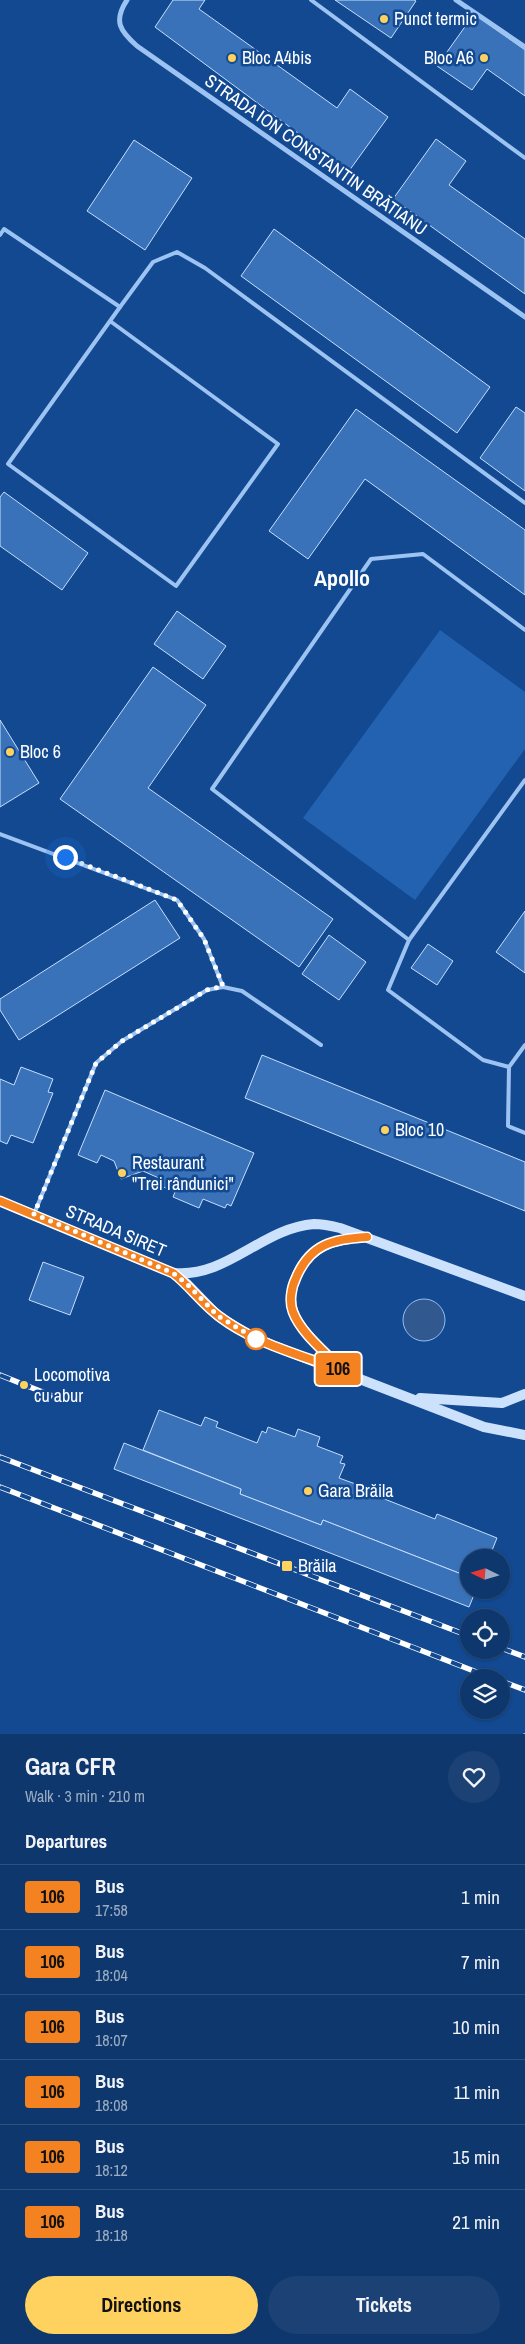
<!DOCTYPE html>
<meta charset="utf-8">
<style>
:root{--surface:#0e376d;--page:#1c4275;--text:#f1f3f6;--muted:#9bacc2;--line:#2e5180;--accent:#ffd15e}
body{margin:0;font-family:"Archivo Narrow",sans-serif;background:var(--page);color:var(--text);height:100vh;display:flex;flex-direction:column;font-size:19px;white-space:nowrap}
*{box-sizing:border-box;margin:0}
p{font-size:16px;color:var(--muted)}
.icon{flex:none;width:28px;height:28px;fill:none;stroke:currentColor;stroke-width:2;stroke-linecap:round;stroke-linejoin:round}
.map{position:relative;height:1734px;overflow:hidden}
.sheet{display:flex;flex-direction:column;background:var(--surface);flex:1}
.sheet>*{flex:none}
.badge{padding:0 10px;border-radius:4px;font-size:18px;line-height:32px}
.needle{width:32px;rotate:275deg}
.tools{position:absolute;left:460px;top:1549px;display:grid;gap:10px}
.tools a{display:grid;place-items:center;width:50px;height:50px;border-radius:50%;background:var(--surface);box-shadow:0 1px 4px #0004,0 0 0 1px var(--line);font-size:25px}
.you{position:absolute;width:25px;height:25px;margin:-12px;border:4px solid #fff;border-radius:50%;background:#1a73e8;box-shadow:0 0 0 8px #1a73e833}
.map>.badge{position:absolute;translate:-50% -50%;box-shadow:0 0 0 2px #fff}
h2{padding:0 25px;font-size:19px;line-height:45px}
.round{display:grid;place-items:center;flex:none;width:52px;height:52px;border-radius:26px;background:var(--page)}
.overview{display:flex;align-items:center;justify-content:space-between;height:85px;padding:0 25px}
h1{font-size:24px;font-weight:700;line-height:38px}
.primary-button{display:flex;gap:10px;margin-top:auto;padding:10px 25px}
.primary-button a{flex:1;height:58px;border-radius:30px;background:var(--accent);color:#111;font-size:20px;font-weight:700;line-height:58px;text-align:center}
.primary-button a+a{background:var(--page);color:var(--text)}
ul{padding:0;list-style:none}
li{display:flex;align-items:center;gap:15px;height:65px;padding:0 25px;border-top:1px solid var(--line)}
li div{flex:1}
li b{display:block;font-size:19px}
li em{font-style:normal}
li .badge{min-width:55px;font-weight:700;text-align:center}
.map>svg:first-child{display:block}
.green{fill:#2362b0}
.water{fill:#31598f;stroke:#8fbef6}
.building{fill:#3a72b9;stroke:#c5defd}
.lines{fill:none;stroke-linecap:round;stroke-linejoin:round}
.path{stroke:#9dc3f2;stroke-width:3;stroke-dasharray:2.5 4;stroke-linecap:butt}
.lane{stroke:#9dc3f2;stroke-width:4}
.street{stroke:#9dc3f2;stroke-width:5}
.secondary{stroke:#cce1fc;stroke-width:10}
.rail-casing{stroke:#fff;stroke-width:5.5}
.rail{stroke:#124991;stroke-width:4;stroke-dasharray:11;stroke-linecap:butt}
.line-casing{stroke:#fff;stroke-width:11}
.line{stroke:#f58220;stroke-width:8}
.walk{stroke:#fff;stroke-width:5;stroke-dasharray:0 9}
.poi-dot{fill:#ffd15e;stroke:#124991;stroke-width:2}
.stop-dot{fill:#fff;stroke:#f58220;stroke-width:2.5}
.labels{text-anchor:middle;stroke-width:5;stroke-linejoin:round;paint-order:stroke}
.poi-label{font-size:18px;fill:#fff;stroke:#124991;text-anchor:start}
.street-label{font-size:18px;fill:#fff;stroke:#124991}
.district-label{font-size:22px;font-weight:bold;fill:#fff;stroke:#124991}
</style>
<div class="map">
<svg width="525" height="1734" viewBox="0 0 525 1734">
<rect width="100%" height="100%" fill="#124991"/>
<path class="green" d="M440 630 525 692V749L415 900 303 818Z"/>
<circle class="water" cx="424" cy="1320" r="21"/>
<g class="building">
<path d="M173 0H205L199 9 337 108 350 89 388 117 349 171 155 27Z"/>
<path d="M335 0H414L416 1 391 38Z"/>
<path d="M474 14 525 50V96L487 69 472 90 437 66Z"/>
<path d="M436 139 466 161 449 185 525 239V294L393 199Z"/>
<path d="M134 140 192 178 145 250 87 211Z"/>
<path d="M274 229 490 387 457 433 241 276Z"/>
<path d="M516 407 525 413V491L480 458Z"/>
<path d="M356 409 525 530V595L365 479 308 559 269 531Z"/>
<path d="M4 492 88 553 62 590 0 546V497Z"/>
<path d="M177 611 226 646 203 679 154 644Z"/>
<path d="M153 667 206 705 148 788 333 919 299 967 60 799Z"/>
<path d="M0 720 39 783 0 807Z"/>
<path d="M155 900 180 938 19 1040 0 1010V999Z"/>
<path d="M525 911V973L496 952Z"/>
<path d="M329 935 366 962 339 1000 302 974Z"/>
<path d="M428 944 453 961 437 985 411 968Z"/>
<path d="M262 1055 525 1162V1211L245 1098Z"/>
<path d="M21 1067 53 1079 48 1092 53 1093 33 1143 11 1135 7 1144 0 1141V1079L14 1085Z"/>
<path d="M105 1090 254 1153 231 1206 227 1204 225 1208 203 1199 199 1208 173 1197 175 1192 159 1185 161 1179 143 1171 121 1179 114 1161 101 1155 97 1163 78 1155Z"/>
<path d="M43 1262 84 1277 70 1315 29 1300Z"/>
<path d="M159 1410 201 1426 205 1417 218 1422 216 1427 257 1443 262 1431 266 1433 268 1427 295 1437 298 1429 320 1437 317 1446 343 1456 340 1463 345 1464 339 1478 383 1494 382 1498 435 1519 437 1514 497 1538 489 1558H469V1577L323 1520 321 1525 240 1494 241 1489 143 1450Z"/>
<path d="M124 1443 241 1489 240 1494 321 1525 323 1520 469 1577V1590H476L469 1607 114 1469Z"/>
</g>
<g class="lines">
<path class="path" d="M525 1734V1733"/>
<g class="lane">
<path d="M311 0 525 158"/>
<path d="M0 235 4 229 120 307 110 321 8 464 176 586 278 444 110 321"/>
<path d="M120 307 153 262 177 252 205 268 525 503"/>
<path d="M0 834 177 900 204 939 223 987"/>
<path d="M409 940 212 789 371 559 423 554 525 630"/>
<path d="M525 1045 509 1067 508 1126 525 1133"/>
<path d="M509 1067 483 1060 388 990 409 940 525 780"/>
<path d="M34 1214 96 1063 122 1041 207 990 223 987 242 991 321 1045"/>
</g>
<g class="street">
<path d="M127 0C113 21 120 31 137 46L525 317"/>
<path d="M456 0 525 47"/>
</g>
<g class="secondary">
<path d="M0 1201 173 1273 187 1284 218 1316 256 1339 484 1427 525 1435"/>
<path d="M174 1273C227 1278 262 1228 314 1224 323 1224 332 1226 340 1228L525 1296"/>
<path d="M342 1370C327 1354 299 1330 293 1311 289 1299 292 1287 296 1277 308 1248 332 1239 361 1238"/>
<path d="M420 1398 502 1403 525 1394"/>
</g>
<g class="rail-casing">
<g id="rail">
<path d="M0 1375 65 1401"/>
<path d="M0 1457 469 1636"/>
<path d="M0 1487 492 1678"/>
<path d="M501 1648 525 1657"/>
<path d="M501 1681 525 1690"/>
</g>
</g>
<use href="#rail" class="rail"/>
</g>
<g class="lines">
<g class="line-casing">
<path id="line" d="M0 1201 173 1273C190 1286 203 1305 220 1317 256 1344 301 1355 343 1371 327 1353 302 1335 293 1312 289 1302 291 1288 296 1278 310 1244 333 1239 367 1237"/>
</g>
<use href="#line" class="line"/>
<path class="walk" d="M65 857 177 900 204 939 223 986 207 990 122 1041 96 1063 34 1214 173 1273 187 1284 218 1316 256 1339"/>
</g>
<g class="poi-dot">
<circle cx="384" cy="19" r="5"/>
<circle cx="232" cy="58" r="5"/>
<circle cx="484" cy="58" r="5"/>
<circle cx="10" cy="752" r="5"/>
<circle cx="385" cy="1130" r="5"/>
<circle cx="122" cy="1173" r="5"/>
<circle cx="24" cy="1385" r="5"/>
<circle cx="308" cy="1491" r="5"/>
<rect x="281" y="1560" width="12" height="12" rx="2.5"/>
</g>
<circle class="stop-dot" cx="256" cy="1339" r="10"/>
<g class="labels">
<g class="poi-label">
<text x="394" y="25">Punct termic</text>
<text x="242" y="64">Bloc A4bis</text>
<text x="474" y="64" text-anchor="end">Bloc A6</text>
<text x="20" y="758">Bloc 6</text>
<text x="395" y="1136">Bloc 10</text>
<text x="132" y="1169">Restaurant<tspan x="132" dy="21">"Trei rândunici"</tspan></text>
<text x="34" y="1381">Locomotiva<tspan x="34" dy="21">cu abur</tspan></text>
<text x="318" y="1497">Gara Brăila</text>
<text x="298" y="1572">Brăila</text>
</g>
<g class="street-label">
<text transform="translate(316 155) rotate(35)" y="6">STRADA ION CONSTANTIN BRĂTIANU</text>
<text transform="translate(116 1231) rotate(23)" y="6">STRADA SIRET</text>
</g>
<g class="district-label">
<text x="342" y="586">Apollo</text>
</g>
</g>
</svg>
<div class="tools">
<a><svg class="needle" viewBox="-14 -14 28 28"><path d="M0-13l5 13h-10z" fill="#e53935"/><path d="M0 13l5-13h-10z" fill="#9bacc2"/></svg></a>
<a><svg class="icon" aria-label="locate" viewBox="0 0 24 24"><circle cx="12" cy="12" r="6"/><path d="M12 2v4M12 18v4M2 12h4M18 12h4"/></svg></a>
<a><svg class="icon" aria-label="layers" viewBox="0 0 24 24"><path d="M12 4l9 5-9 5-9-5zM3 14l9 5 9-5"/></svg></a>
</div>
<div class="you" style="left:65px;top:857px"></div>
<b class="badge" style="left:338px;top:1369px;background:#f58220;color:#111">106</b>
</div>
<section class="sheet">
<div class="overview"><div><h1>Gara CFR</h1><p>Walk · 3 min · 210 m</p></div><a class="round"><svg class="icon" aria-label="heart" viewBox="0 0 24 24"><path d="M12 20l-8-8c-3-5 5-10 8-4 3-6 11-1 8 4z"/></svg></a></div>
<h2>Departures</h2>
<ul>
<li><span class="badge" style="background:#f58220;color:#111">106</span><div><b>Bus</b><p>17:58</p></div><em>1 min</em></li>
<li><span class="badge" style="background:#f58220;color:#111">106</span><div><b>Bus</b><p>18:04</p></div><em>7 min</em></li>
<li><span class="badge" style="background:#f58220;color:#111">106</span><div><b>Bus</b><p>18:07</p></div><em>10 min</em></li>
<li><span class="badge" style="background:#f58220;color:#111">106</span><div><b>Bus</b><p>18:08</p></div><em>11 min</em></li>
<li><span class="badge" style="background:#f58220;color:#111">106</span><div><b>Bus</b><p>18:12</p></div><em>15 min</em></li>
<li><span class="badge" style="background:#f58220;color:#111">106</span><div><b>Bus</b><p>18:18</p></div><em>21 min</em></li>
</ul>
<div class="primary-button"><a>Directions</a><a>Tickets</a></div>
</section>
